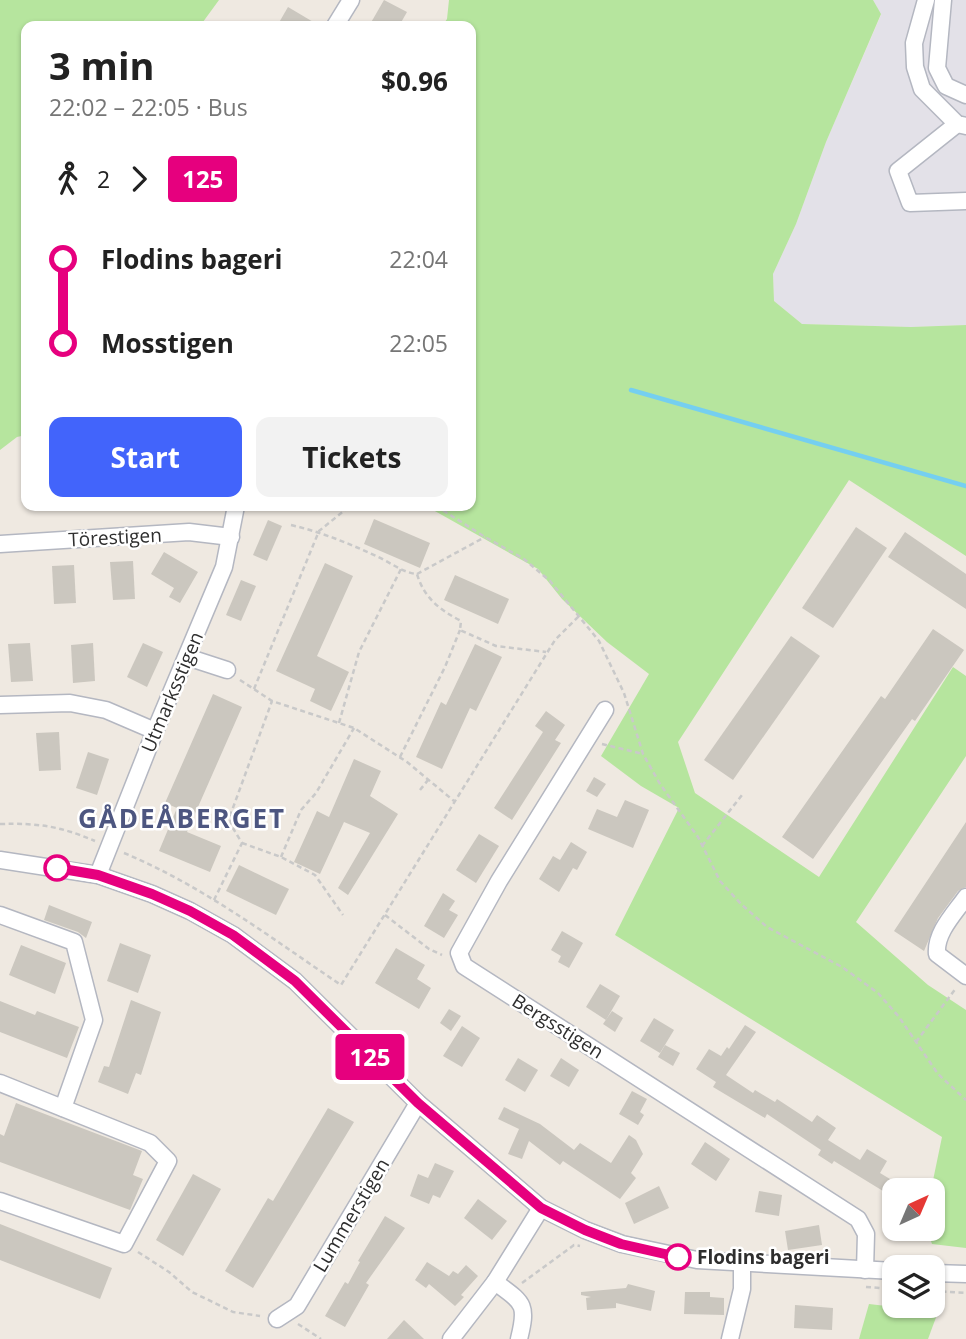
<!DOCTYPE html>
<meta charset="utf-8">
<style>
:root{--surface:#fff;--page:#f2f2f2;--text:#222;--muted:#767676;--accent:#4264fb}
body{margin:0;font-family:"Open Sans",sans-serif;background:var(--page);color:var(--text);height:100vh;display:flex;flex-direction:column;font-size:26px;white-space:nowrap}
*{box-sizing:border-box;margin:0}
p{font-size:23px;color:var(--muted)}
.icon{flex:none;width:38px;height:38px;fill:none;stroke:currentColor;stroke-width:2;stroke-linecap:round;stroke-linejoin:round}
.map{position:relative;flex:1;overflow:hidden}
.details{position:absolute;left:21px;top:21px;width:455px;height:490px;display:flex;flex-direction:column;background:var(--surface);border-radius:14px;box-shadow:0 2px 5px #0004}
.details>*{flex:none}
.badge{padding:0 14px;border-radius:5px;font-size:24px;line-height:46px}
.needle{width:46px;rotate:44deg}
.fabs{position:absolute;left:882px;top:1178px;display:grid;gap:14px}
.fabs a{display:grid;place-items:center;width:63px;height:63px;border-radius:14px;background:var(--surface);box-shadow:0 2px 5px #0004;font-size:35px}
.map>.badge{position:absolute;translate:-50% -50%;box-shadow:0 0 0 4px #fff}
.legs{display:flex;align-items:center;gap:10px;height:77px;padding:0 28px;font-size:23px}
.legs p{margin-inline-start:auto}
.summary{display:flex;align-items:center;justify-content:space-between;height:119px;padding:0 28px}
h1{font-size:38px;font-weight:700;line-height:52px}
.primary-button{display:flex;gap:14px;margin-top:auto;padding:14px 28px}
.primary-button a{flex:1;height:80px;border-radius:14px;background:var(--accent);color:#fff;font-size:28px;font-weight:700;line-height:80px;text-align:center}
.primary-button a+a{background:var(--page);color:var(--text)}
ul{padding:0 28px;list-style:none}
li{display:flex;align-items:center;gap:24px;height:84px;font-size:26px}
li i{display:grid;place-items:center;width:10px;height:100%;margin:0 9px;background:currentColor}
li i::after{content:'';width:18px;height:18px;margin:-9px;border:5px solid;border-radius:50%;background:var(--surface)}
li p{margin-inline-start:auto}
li:first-child i{background:linear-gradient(#0000 50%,currentColor 0)}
li:last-child i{background:linear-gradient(currentColor 50%,#0000 0)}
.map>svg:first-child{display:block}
.industrial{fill:#e3e1e8}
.green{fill:#b6e59e}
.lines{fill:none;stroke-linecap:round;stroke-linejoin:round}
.stream{stroke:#75cff0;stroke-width:4.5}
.building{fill:#cbc7bf}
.minor-casing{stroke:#b4b7c1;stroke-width:19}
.path{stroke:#c9c9c9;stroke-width:2.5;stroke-dasharray:5 3.5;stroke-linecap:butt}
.minor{stroke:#fff;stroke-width:16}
.line-1-casing{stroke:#fff;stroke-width:16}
.line-1{stroke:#e6007e;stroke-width:10}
.stop-1-dot{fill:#fff;stroke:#e6007e;stroke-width:3.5}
.labels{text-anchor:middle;stroke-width:5;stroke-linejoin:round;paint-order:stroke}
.street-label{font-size:19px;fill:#2e2e2e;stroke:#fff}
.stop-label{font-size:19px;font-weight:bold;fill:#2e2e2e;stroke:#fff;text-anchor:start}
.district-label{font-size:26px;font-weight:bold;letter-spacing:2px;fill:#4d5680;stroke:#fff}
</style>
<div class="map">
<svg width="966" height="1339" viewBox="0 0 966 1339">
<rect width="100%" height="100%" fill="#efe9e1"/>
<path class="industrial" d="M873 0H966V325L911 327 802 324 774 301 773 274 796 224 826 142 881 15Z"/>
<g class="green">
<path d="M0 0H219L200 26H26V435L17 437 0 450Z"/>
<path d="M449 0H873L881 14 826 142 796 224 773 274 774 301 802 324 911 327 966 325V556L849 480 678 742 695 793 819 877 953 667 966 676V756L856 922 928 985 966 1010V1248L932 1244 927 1229 933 1228V1190H931L942 1137 615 935 679 808 641 786 601 756 649 674 607 642 562 599 538 569 426 506H471V26H442L447 19Z"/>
<path d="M869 1304 938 1312 928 1339H859Z"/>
</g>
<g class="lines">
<path class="stream" d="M631 390 966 486"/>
</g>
<g class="building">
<path d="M384 0 407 12 399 26H369Z"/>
<path d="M288 7 320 26H277Z"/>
<path d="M374 519 430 543 420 568 364 544Z"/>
<path d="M268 520 282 526 267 561 253 555Z"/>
<path d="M856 527 887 548 833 628 802 608Z"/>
<path d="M905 532 966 574V609L888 557Z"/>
<path d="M164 552 198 572 180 603 169 597 174 588 151 574Z"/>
<path d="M133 561 135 599 113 600 110 562Z"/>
<path d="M325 563 353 576 317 656 349 672 331 711 310 701 315 689 276 671Z"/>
<path d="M74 565 76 603 54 604 52 566Z"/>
<path d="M455 575 509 599 498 624 444 600Z"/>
<path d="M241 580 256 586 241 621 226 615Z"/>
<path d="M933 629 964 650 915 721 912 719 813 859 782 837 881 696 885 699Z"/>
<path d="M791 636 820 656 733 780 704 760Z"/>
<path d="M30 643 33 681 11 682 8 644Z"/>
<path d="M93 643 95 681 73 683 71 645Z"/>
<path d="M143 643 163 652 147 687 127 677Z"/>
<path d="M475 644 502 657 476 711 470 708 442 769 416 757 441 702 446 705Z"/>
<path d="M213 694 242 707 187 832 221 846 210 872 159 851 177 808 165 803Z"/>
<path d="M546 711 565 725 555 740 561 743 512 820 494 808 543 732 535 726Z"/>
<path d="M59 732 61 770 39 771 36 733Z"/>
<path d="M88 752 109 759 97 795 76 788Z"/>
<path d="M354 759 381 771 370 796 398 814 348 895 338 888 370 833 344 822 320 874 294 862 317 811 329 817Z"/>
<path d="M594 777 606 784 597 797 586 791Z"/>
<path d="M625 800 649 810 633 848 588 829 597 809 617 817Z"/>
<path d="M966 822V887L958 891 938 918 924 951 894 931Z"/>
<path d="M479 834 499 846 476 883 456 870Z"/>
<path d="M571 842 587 852 577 870 573 868 559 892 539 879 553 856 560 860Z"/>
<path d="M239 865 289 889 276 915 226 891Z"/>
<path d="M443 893 455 901 449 910 458 915 444 938 424 926Z"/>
<path d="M49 905 92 922 86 938 78 932 44 920Z"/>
<path d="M562 931 583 943 569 968 558 962 561 956 551 950Z"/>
<path d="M120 943 151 955 138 993 107 981Z"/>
<path d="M21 945 66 963 55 994 9 975Z"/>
<path d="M396 948 425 965 417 979 431 988 419 1009 375 983Z"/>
<path d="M600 984 620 996 606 1020 586 1007Z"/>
<path d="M131 1000 161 1012 141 1075 136 1073 128 1094 98 1082 104 1066 109 1067Z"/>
<path d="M0 1001 35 1015 37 1011 79 1027 67 1058 0 1032Z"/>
<path d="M449 1009 461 1016 451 1031 440 1023Z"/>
<path d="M612 1011 623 1018 615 1032 603 1024Z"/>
<path d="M654 1018 674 1030 660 1053 640 1041Z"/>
<path d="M745 1025 756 1032 726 1075 753 1093 755 1090 775 1102 777 1099 812 1122 817 1115 836 1128 828 1140 860 1160 867 1149 887 1161 880 1173 890 1179 883 1191 834 1161 832 1164 818 1155 821 1150 767 1114 765 1118 713 1087 716 1082 696 1069 709 1049 721 1056 727 1047 729 1049Z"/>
<path d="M462 1026 480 1038 462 1067 443 1056Z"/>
<path d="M665 1045 680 1053 673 1066 658 1057Z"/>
<path d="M518 1058 538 1070 525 1092 505 1080Z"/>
<path d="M561 1058 579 1070 569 1087 550 1076Z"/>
<path d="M632 1091 647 1099 640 1112 644 1115 638 1125 619 1114Z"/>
<path d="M16 1103 142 1151 133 1175 143 1179 130 1210 0 1162V1134L4 1136Z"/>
<path d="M504 1107 540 1124 574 1150 580 1143 611 1163 629 1135 636 1140 643 1154 631 1173 636 1178 620 1199 563 1161 560 1165 529 1141 522 1159 508 1154 519 1129 498 1119Z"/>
<path d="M328 1108 354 1122 253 1288 225 1271 268 1198 273 1201Z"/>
<path d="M705 1142 730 1159 716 1181 691 1164Z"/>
<path d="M435 1163 454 1171 440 1198 433 1195 429 1204 410 1196 418 1174 428 1178Z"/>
<path d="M193 1174 221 1189 183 1256 156 1240Z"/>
<path d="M659 1186 669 1208 634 1224 625 1203Z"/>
<path d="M759 1191 782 1195 779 1216 755 1212Z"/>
<path d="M478 1199 507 1221 492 1240 464 1218Z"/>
<path d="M385 1216 405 1228 366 1283 369 1285 345 1327 325 1316 345 1282 348 1284 360 1262 358 1261Z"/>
<path d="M0 1224 112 1268 100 1299 0 1260Z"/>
<path d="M819 1225 822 1245 788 1250 785 1231Z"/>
<path d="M427 1262 449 1276 453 1271 458 1274 466 1265 478 1276 461 1295 464 1297 455 1306 429 1284 426 1288 415 1280Z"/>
<path d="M628 1284 655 1291 651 1311 616 1303V1308L587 1310 586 1298 591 1297 581 1295V1292L626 1288Z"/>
<path d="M685 1292H710V1297L724 1298V1315L684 1314Z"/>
<path d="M795 1305 833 1308 832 1330 794 1328Z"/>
<path d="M404 1320 424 1339H387Z"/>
</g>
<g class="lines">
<g class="minor-casing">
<g id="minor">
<path d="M926 0 914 43 915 67 922 89 957 124 966 126"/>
<path d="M943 0 937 68 946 86 966 95"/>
<path d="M335 26 351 0"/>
<path d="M957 124 898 171 910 203 966 201"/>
<path d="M0 544 189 532 231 537"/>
<path d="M187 657 227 670"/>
<path d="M0 705 70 703 106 710 155 731"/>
<path d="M605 710 499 881 459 953 464 966 858 1219 866 1234 865 1270"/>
<path d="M0 860 98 875 152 894 190 911 233 935 295 981 418 1103 541 1208 585 1230 622 1244 697 1260 894 1271"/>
<path d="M98 875 155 731 224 567 236 506"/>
<path d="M966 897C954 914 935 933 937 954L966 976"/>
<path d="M0 915 74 942 94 1020 63 1108"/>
<path d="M0 1083 150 1143 168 1161 124 1244 0 1201"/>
<path d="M933 1273 966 1274"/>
<path d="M495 1282C523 1303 528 1303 519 1339"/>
<path d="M277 1319 297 1306 418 1103"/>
<path d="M451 1339 495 1282 541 1208"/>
<path d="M730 1339 742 1289V1263"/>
</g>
</g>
<g class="path">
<path d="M436 506 485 537 524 559 550 581 599 641 624 693 643 754 660 784 698 837 720 881 741 904 767 927 842 967 878 993 899 1017 938 1074 966 1100"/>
<path d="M291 525C321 532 348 543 376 556 390 562 403 573 417 574 424 598 440 610 461 621L460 630 496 646 546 652"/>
<path d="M417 574 485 537"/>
<path d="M240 680 272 701 354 728 407 762 454 801"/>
<path d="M254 689 319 531 350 506"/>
<path d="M339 723 359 652 401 569"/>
<path d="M602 744 643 754"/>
<path d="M400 757 445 667 460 630"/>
<path d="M420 790 428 780"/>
<path d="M0 824C38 823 60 826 95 841"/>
<path d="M242 843 281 857 315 875 343 915"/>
<path d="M702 846 742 795"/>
<path d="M124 853C203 886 271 938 341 985L555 640 579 616"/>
<path d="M281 857 301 810 316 793 354 728"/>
<path d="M214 900 242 843 231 825 230 816 272 701"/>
<path d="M385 915 429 949 442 955"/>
<path d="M916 1042 956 988"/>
<path d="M138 1252 169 1272 192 1292 233 1312 260 1316"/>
<path d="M522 1283 574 1245 580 1246"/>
<path d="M866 1287 894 1289"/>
<path d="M933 1291 966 1293"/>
<path d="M298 1324 321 1339"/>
</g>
<use href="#minor" class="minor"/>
</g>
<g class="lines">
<g class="line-1-casing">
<path id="line-1" d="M57 868 98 875 152 894 190 911 233 935 295 981 418 1103 541 1208 585 1230 621 1244 678 1257"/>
</g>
<use href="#line-1" class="line-1"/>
</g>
<g class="stop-1-dot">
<circle cx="57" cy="868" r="12"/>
<circle cx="678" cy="1257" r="12"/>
</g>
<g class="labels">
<g class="street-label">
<text transform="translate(115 537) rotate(-3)" y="7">Törestigen</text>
<text transform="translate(172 692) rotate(-67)" y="7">Utmarksstigen</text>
<text transform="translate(558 1026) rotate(32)" y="7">Bergsstigen</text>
<text transform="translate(351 1215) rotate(-59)" y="7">Lummerstigen</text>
</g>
<g class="stop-label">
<text x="697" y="1264">Flodins bageri</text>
</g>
<g class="district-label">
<text x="182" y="828">GÅDEÅBERGET</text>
</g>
</g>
</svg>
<div class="fabs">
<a><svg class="needle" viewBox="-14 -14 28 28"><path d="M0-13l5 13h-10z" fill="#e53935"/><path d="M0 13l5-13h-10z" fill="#767676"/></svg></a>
<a><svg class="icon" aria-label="layers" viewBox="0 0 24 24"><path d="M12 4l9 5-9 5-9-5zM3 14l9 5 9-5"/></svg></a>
</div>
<b class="badge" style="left:370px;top:1057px;background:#e6007e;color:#fff">125</b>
<section class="details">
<div class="summary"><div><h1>3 min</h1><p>22:02 – 22:05 · Bus</p></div><b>$0.96</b></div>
<div class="legs"><svg class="icon" aria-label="walk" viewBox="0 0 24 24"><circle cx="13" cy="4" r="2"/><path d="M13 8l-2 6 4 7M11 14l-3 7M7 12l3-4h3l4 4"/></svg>2<svg class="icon" aria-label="forward" viewBox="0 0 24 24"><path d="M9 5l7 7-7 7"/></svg><b class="badge" style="background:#e6007e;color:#fff">125</b></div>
<ul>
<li><i style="color:#e6007e"></i><b>Flodins bageri</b><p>22:04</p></li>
<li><i style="color:#e6007e"></i><b>Mosstigen</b><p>22:05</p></li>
</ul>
<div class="primary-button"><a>Start</a><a>Tickets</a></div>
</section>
</div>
